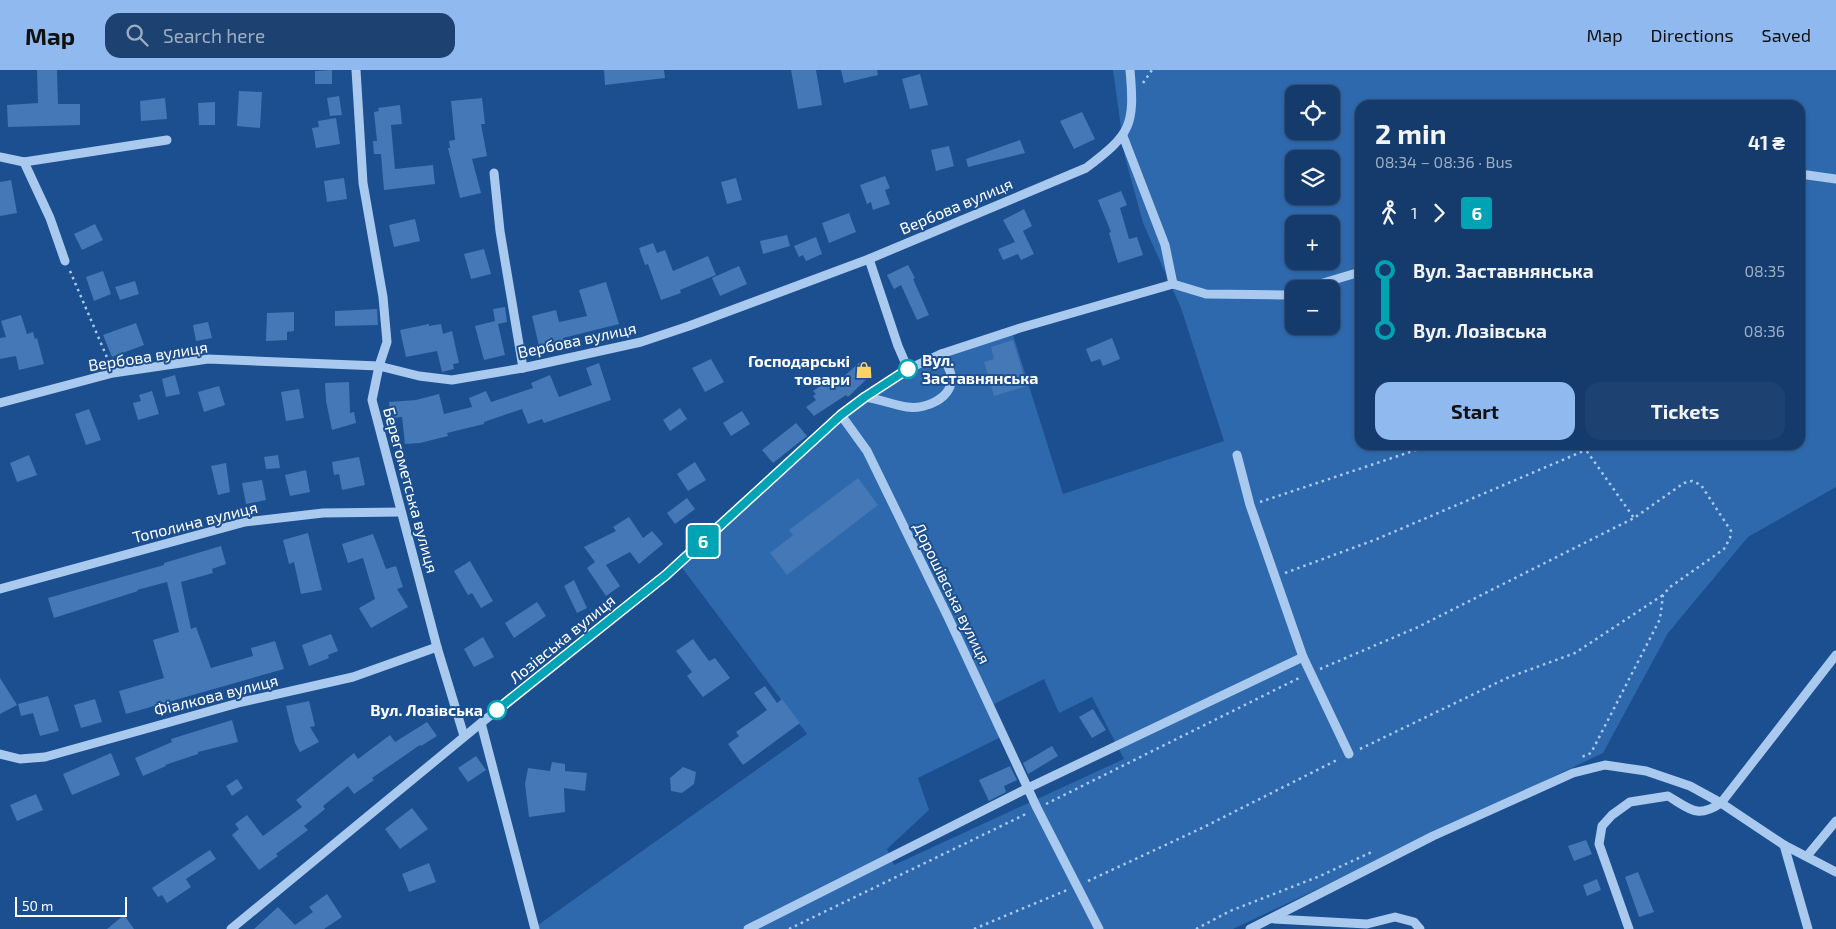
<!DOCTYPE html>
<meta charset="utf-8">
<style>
:root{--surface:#143b6b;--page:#1d4271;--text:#f1f3f6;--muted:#9dadc1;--line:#33557e;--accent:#90b9f0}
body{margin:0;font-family:"Exo 2",sans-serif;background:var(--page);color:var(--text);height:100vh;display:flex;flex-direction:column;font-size:19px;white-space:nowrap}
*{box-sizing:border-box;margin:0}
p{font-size:16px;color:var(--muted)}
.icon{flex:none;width:28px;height:28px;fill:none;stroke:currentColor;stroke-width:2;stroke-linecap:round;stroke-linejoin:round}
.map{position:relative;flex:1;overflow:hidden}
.sheet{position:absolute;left:1355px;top:30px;width:450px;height:350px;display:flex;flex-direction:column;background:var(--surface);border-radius:15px;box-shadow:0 1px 4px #0004,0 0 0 1px var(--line)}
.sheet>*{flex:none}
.badge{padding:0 10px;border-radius:4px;font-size:18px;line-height:32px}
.controls{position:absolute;left:1285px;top:15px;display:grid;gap:10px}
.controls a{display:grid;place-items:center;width:55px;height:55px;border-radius:10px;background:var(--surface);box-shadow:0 1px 4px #0004,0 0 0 1px var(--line);font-size:25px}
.scale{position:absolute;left:15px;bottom:12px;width:112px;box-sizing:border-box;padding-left:5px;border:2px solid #fff;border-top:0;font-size:14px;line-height:18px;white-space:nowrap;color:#fff;-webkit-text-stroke:4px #1b4f8f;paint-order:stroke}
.map>.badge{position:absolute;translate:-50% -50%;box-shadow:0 0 0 2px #fff}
.legs{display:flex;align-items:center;gap:8px;height:55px;padding:0 20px;font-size:16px}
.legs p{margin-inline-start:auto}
.summary{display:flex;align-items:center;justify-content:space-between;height:85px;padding:0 20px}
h1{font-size:28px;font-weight:700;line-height:38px}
.primary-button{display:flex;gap:10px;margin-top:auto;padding:10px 20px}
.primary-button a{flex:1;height:58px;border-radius:15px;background:var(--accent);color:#111;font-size:20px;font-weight:700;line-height:58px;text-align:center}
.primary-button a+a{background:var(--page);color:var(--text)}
ul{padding:0 20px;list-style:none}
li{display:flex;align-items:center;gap:18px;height:60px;font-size:19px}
li i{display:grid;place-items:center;width:8px;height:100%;margin:0 6px;background:currentColor}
li i::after{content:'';width:12px;height:12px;margin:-6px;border:4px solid;border-radius:50%;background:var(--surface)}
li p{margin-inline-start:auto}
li:first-child i{background:linear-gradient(#0000 50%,currentColor 0)}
li:last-child i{background:linear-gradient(currentColor 50%,#0000 0)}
header{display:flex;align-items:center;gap:30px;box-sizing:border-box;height:70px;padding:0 25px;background:var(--accent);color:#111}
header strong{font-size:24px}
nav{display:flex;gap:28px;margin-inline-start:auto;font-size:18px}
.search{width:350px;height:45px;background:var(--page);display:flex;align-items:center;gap:12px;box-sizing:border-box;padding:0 18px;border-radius:15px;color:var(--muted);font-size:19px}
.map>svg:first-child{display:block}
.green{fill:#2e69ad;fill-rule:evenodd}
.building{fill:#4478b7}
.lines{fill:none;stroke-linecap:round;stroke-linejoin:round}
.path{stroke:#a9c9ee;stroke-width:2.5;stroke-dasharray:2.5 4;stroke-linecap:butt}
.minor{stroke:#a9c9ee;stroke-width:9}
.line-1-casing{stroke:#fff;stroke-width:11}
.line-1{stroke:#00a3b4;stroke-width:8}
.stop-1-dot{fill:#fff;stroke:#00a3b4;stroke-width:2.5}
.labels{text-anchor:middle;stroke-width:4;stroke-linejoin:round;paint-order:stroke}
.street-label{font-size:16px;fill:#fff;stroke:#1b4f8f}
.stop-label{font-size:16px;font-weight:bold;fill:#fff;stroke:#1b4f8f;text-anchor:start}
.poi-label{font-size:16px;font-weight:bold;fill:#fff;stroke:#1b4f8f;text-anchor:end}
</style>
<header>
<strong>Map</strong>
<div class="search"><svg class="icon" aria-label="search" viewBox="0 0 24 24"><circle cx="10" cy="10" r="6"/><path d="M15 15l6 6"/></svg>Search here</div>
<nav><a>Map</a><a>Directions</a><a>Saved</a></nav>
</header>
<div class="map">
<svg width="1836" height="859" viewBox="0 0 1836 859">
<rect width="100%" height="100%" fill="#1b4f8f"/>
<path class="green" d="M1113 0H1836V417L1748 467 1668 563 1603 683 1233 859H539L538 855 807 664 677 491 899 299 1013 265 1063 424 1224 371 1181 238 1143 153 1125 87ZM1294 24H1331V61H1294ZM1360 35H1800V375H1360ZM1294 89H1331V126H1294ZM1294 154H1331V191H1294ZM1294 219H1331V256H1294ZM1044 609 1059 643 1092 627 1124 689 894 795 887 779 929 740 918 708 1007 664 994 634Z"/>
<g class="building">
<path d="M37 0H57L58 34H80V55L8 57 7 35 38 33Z"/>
<path d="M332 0V14H315V1Z"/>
<path d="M604 0H664L665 8 605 15Z"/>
<path d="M791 0H816L822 35 798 39Z"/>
<path d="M841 0H877L878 5 844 13Z"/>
<path d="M920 4 928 35 910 39 902 9Z"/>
<path d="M239 21 262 22 260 58 237 56Z"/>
<path d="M339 26 342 45 330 46 327 28Z"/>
<path d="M165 28 167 49 141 51 140 31Z"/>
<path d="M482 28 485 54H481L487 86 472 89 481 123 460 128 448 78H450L449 71 455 70 451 31Z"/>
<path d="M215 32V55H199L198 33Z"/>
<path d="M400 35 402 54 391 55 395 99 433 95 435 114 384 120 381 84H374L373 71H377L374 42 379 41 378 38Z"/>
<path d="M1082 42 1095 69 1074 79 1060 51Z"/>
<path d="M336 48 340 74 316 78 312 58 319 57 318 51Z"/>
<path d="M1020 70 1025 83 968 97 966 89Z"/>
<path d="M949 76 954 96 936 101 931 80Z"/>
<path d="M885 106 890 118 885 120 890 134 873 140 871 132 867 134 860 115Z"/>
<path d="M344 108 347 129 327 132 324 111Z"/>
<path d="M736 108 742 130 727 134 721 112Z"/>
<path d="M11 110 17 143 0 146V112Z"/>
<path d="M1121 121 1127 135 1120 138 1129 169 1137 167 1143 185 1118 193 1109 163 1111 162 1098 130Z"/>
<path d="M1024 139 1032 156 1023 161 1034 184 1021 190 1018 184 1003 190 998 179 1015 172 1003 150Z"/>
<path d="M849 143 856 162 829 173 822 153Z"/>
<path d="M415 149 420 171 394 177 389 155Z"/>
<path d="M95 154 103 170 82 180 74 164Z"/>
<path d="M787 165 790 176 763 184 760 171Z"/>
<path d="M816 167 822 184 806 191 803 185 799 187 794 176Z"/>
<path d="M653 173 657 183 665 180 673 201 708 186 716 205 680 220 681 223 661 230 648 194 645 195 639 178Z"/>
<path d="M484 179 491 204 471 209 464 184Z"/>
<path d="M908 195 915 208 913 209 929 245 917 250 901 215 894 219 887 205Z"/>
<path d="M739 196 747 214 720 226 712 208Z"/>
<path d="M103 201 111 224 94 231 86 207Z"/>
<path d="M135 211 139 224 120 230 115 217Z"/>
<path d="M606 212 619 254 563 268 564 270 539 276 532 246 556 240 559 252 587 246 579 220Z"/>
<path d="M505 237 507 252 498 254 505 285 484 290 475 256 495 251 493 239Z"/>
<path d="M377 239 378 255 335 256V241Z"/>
<path d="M294 242V261L287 262V270L266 271 267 243Z"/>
<path d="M21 245 27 264 33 262 35 269 37 268 44 294 19 300 16 286 0 289V268L6 267 1 251Z"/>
<path d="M208 252 212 268 196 271 193 255Z"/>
<path d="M136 253 144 275 112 287 103 265Z"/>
<path d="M429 254V256L441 254 443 264 452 261 459 293 453 294 454 299 442 302 437 281 406 287 400 260Z"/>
<path d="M1112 268 1120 289 1103 296 1100 289 1091 292 1086 279Z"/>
<path d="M1013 270 1027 316 994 326 984 292 994 289 991 277Z"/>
<path d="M711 289 724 312 705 322 692 298Z"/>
<path d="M860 292 872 304 848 327 846 325 814 346 806 337 816 330 813 326 816 324 813 321 826 312 831 318Z"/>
<path d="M599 293 611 330 544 353 542 349 528 354 522 339 484 352V354L447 363 448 366 420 373 405 374 402 347 390 348 389 332 416 330 439 324 444 344 472 337 469 328 486 321 491 332 533 318 531 313 550 305 559 327 592 315 586 298Z"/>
<path d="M175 305 180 324 166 327 162 309Z"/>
<path d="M349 312 350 343 354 342 356 353 332 360 326 331 325 313Z"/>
<path d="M219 316 225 335 204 342 198 322Z"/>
<path d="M299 319 304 348 286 351 281 322Z"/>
<path d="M152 321 159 344 138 350 133 333 141 331 139 325Z"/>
<path d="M680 338 687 349 670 361 663 350Z"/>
<path d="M89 339 101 370 86 375 75 344Z"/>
<path d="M742 341 750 354 731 366 723 353Z"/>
<path d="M796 353 807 366 773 393 762 380Z"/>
<path d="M29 385 37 405 17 412 10 393Z"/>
<path d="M278 385 280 398 266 399 264 387Z"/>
<path d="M359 387 365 415 342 420 339 404 334 405 332 392Z"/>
<path d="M695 392 706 410 688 421 677 404Z"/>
<path d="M226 393 230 422 218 425 211 396Z"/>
<path d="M306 400 310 422 290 426 285 405Z"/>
<path d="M858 408 878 435 787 505 770 483 793 465 789 460Z"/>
<path d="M262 410 266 430 246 434 242 413Z"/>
<path d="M687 428 695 439 675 454 667 443Z"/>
<path d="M629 447 643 468 652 461 663 474 639 494 630 482 606 495 620 516 606 526 587 498 595 492 584 477 616 461 613 457Z"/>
<path d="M308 463 322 520 301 524 294 492 289 494 283 470Z"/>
<path d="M373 464 386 499 396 496 403 517 397 519 408 537 371 558 359 538 375 529 363 488 348 493 342 474Z"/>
<path d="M221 476 226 494 212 499 213 503 181 512 191 559 196 557 211 598 253 586 251 578 275 571 284 599 126 644 119 621 164 608 153 570 179 562 167 512 137 520 138 521 54 548 48 528 164 495V493Z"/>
<path d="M470 491 493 531 481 538 472 523 468 525 454 501Z"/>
<path d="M574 510 587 538 577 543 564 516Z"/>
<path d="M537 532 546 546 514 568 505 553Z"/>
<path d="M331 564 338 581 328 585 329 588 309 596 302 575Z"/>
<path d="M483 567 494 587 474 597 464 579Z"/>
<path d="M693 569 709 591 715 588 730 608 703 627 687 606 692 602 676 581Z"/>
<path d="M0 608 17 635 0 644Z"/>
<path d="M765 616 777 633 782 629 800 653 743 695 728 674 739 666 736 662 767 640 754 623Z"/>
<path d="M48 626 59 661 40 666 33 643 21 646 18 634Z"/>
<path d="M95 629 102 652 81 658 74 635Z"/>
<path d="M309 631 315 656 310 657 319 672 300 682 295 673 286 636Z"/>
<path d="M1093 639 1106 660 1092 668 1079 647Z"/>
<path d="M232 650 238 672 198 682V684L165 695 166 696 143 706 135 688 172 672 171 669Z"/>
<path d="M427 652 437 666 421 676 420 675 372 708 374 710 354 724 348 716 323 736 325 739 304 756 308 760 276 784 278 786 259 800 232 765 239 759 235 754 247 745 263 766 302 737 296 730 354 683 358 689 390 665 395 672Z"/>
<path d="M1052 676 1058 686 1028 704 1023 693Z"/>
<path d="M111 683 120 705 72 725 63 704Z"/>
<path d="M476 686 486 700 468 712 458 698Z"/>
<path d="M552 692 565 694V701L587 703 585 721 564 718 565 742 529 747 525 714 528 698 550 701Z"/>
<path d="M1010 696 1017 710 1004 716 1006 722 989 731 979 710Z"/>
<path d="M683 697 696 702 694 714 682 723 671 721 670 708Z"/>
<path d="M237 709 243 718 232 726 226 716Z"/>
<path d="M36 724 43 740 17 751 10 735Z"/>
<path d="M412 738 428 759 400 779 385 759Z"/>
<path d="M1586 770 1592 784 1574 791 1568 776Z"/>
<path d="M210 780 216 789 186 809 191 817 167 833 162 825 158 827 152 818Z"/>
<path d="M429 793 436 812 409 822 402 804Z"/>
<path d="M1638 802 1654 842 1639 847 1625 807Z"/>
<path d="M1597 809 1601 820 1587 826 1583 815Z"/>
<path d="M327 824 342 847 324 859H254L278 837 295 855 313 842 309 837Z"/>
<path d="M124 845 134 859H107Z"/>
</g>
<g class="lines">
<g class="path">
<path d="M1143 13 1152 0"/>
<path d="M70 201 109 292"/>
<path d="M1585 375 1586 380 1634 448"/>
<path d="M1260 432 1431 375"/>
<path d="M1285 503 1377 469 1586 380"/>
<path d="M1320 599 1418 557 1634 448 1684 413 1692 411 1701 415 1731 461 1730 468 1724 479 1670 517 1663 525 1660 549 1591 683 1579 688"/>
<path d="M1360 679 1507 608 1575 583 1663 525"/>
<path d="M1046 734 1301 607"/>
<path d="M1088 811 1202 758 1339 689"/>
<path d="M789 859 1028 743"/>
<path d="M974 859 1067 820"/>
<path d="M1196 859 1230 841 1320 806 1374 781"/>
</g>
<g class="minor">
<path d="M356 0 363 113 383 227 387 272 379 296 372 330 437 577 464 666"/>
<path d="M1123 66 1165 175 1173 214"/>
<path d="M0 87 24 92 167 70"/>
<path d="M24 92 50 148 65 191"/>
<path d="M494 103 500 161 523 298"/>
<path d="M1800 104 1836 109"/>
<path d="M869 189 898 276 908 299"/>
<path d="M1303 219 1360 202"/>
<path d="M865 327C879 329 894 335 907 337 926 340 955 327 951 305 950 298 944 290 941 284"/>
<path d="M0 333 113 303 208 289 379 296 419 306 452 310 523 298 641 272 689 256 869 189 1086 98C1131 64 1135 56 1130 0"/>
<path d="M841 345 867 381 948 547 1037 738 1099 859"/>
<path d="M1237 385 1250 435 1303 587 1349 684"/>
<path d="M0 519 245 452 323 443 401 442"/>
<path d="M481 653 535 859"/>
<path d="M0 684 20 689 45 687 242 632 353 607 437 577"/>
<path d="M1784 775 1836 802"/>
<path d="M1807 786 1836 751"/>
<path d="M1274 849 1367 854 1395 847 1414 852 1420 859"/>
<path d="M231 859 481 653 666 505 841 345 865 327 908 299 941 284 1020 258 1173 214 1206 224 1283 225 1294 222"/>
<path d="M748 859 1028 718 1303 587"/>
<path d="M1250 859 1433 766 1573 703 1605 695 1646 701 1690 716 1721 733 1784 775 1808 859"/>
<path d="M1629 859 1599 774 1602 756 1612 745 1630 732 1668 726C1690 739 1697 749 1721 733L1836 585"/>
</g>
</g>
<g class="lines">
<g class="line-1-casing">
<path id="line-1" d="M497 640 666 505 841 345 865 327 908 299"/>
</g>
<use href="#line-1" class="line-1"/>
</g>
<defs>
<g id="shop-bare" transform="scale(1.35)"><path d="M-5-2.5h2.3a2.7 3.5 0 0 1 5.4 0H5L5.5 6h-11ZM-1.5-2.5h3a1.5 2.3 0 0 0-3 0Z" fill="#ffd166" stroke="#1b4f8f" stroke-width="2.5" paint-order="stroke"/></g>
</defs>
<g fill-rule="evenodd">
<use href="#shop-bare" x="864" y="300"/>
</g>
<g class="stop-1-dot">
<circle cx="908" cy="299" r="9"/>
<circle cx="497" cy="640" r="9"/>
</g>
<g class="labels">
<g class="street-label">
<text transform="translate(956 136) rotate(-23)" y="6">Вербова вулиця</text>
<text transform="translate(577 270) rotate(-12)" y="6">Вербова вулиця</text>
<text transform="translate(148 286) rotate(-9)" y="6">Вербова вулиця</text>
<text transform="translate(411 420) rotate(75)" y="6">Берегометська вулиця</text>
<text transform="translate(195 452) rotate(-14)" y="6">Тополина вулиця</text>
<text transform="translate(952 523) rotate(64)" y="6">Дорошівська вулиця</text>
<text transform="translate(562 569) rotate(-39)" y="6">Лозівська вулиця</text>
<text transform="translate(216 625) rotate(-14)" y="6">Фіалкова вулиця</text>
</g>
<g class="stop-label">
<text x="922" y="296">Вул.<tspan x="922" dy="18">Заставнянська</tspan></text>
<text x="483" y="646" text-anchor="end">Вул. Лозівська</text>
</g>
<g class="poi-label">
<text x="850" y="297">Господарські<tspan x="850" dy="18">товари</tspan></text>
</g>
</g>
</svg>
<div class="controls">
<a><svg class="icon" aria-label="locate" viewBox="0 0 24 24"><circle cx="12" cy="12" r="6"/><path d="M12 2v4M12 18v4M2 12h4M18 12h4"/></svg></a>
<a><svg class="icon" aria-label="layers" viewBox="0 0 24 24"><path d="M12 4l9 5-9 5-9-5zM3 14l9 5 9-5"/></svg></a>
<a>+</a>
<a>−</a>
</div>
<div class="scale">50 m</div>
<b class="badge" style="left:703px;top:471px;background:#00a3b4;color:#fff">6</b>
<section class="sheet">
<div class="summary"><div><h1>2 min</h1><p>08:34 – 08:36 · Bus</p></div><b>41 ₴</b></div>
<div class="legs"><svg class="icon" aria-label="walk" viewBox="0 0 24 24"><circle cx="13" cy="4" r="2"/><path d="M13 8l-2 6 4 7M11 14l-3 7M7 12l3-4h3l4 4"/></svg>1<svg class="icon" aria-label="forward" viewBox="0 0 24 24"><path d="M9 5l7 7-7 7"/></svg><b class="badge" style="background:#00a3b4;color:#fff">6</b></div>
<ul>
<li><i style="color:#00a3b4"></i><b>Вул. Заставнянська</b><p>08:35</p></li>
<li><i style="color:#00a3b4"></i><b>Вул. Лозівська</b><p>08:36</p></li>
</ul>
<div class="primary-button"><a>Start</a><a>Tickets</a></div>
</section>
</div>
